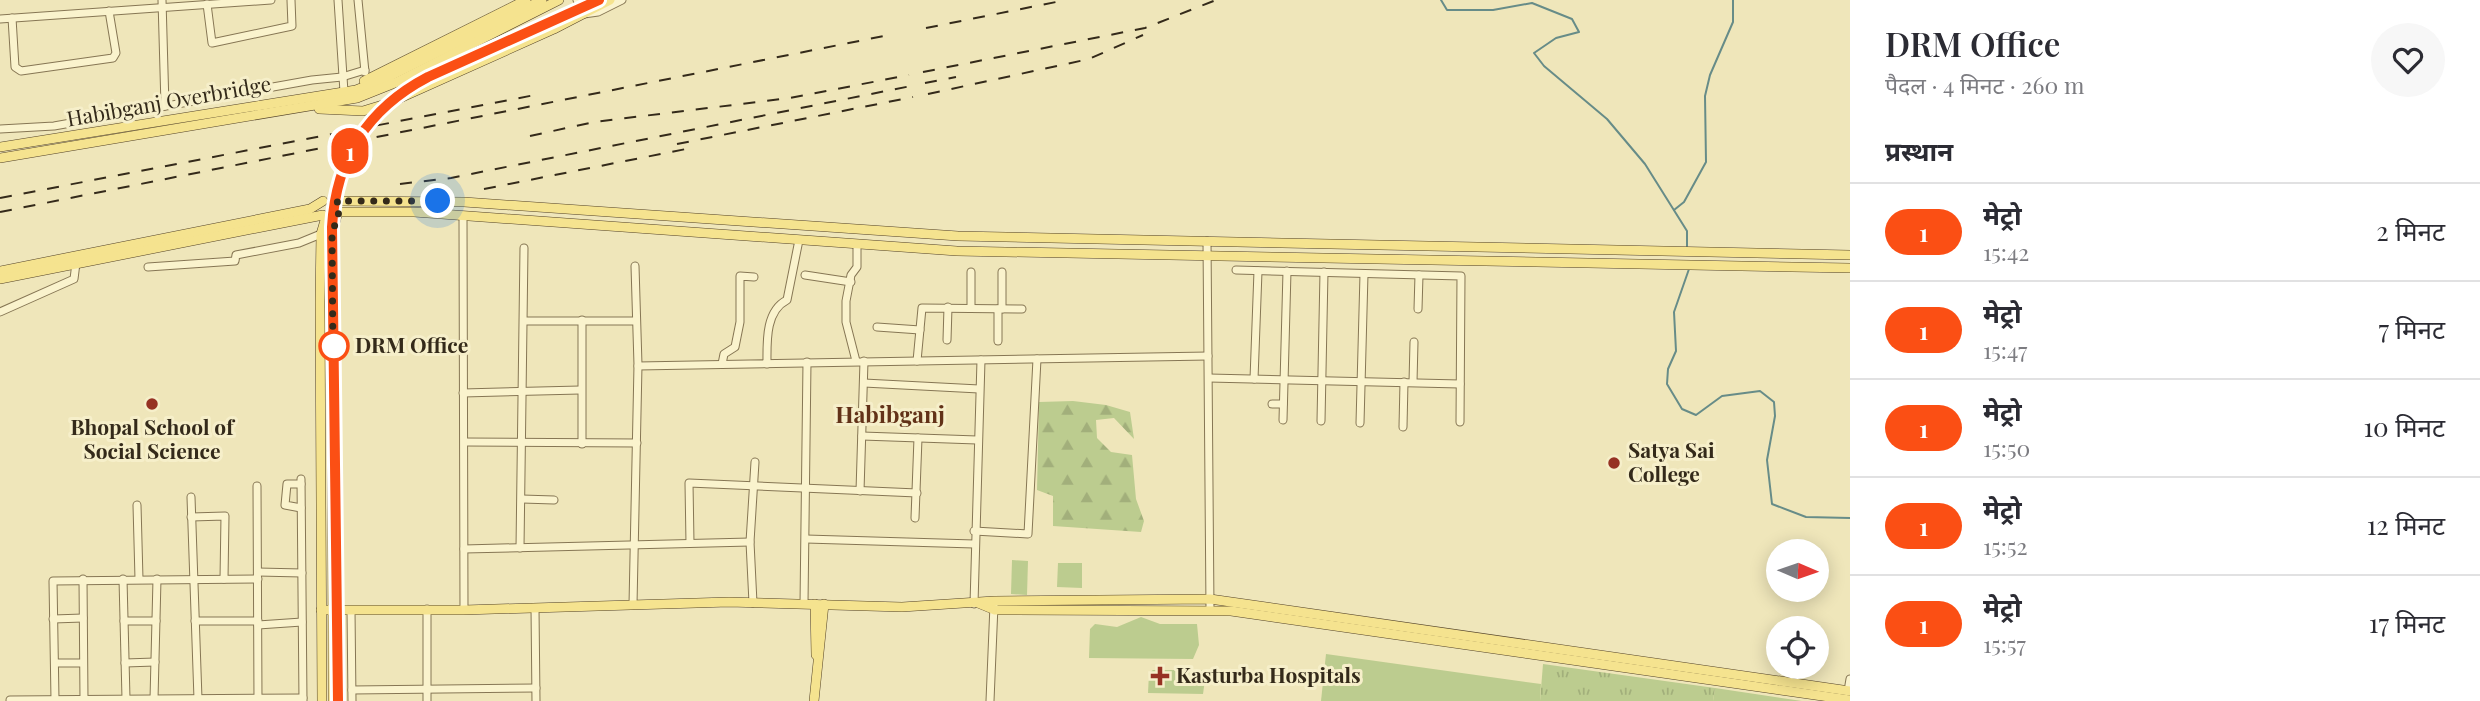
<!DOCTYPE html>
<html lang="hi">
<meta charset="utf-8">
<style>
:root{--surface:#fff;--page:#f7f7f7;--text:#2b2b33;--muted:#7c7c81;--line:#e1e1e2}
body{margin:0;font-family:"Playfair Display","Noto Sans Devanagari",serif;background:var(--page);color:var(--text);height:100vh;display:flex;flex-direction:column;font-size:26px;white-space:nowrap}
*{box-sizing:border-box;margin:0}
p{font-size:23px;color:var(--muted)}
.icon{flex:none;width:38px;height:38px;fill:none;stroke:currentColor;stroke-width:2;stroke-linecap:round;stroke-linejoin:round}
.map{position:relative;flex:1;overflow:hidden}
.details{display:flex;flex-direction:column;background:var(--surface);width:630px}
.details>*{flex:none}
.badge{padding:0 14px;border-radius:23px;font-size:24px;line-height:46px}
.needle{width:46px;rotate:92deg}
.tools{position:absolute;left:1766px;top:539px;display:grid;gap:14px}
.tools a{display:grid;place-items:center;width:63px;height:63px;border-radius:50%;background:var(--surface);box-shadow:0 4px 18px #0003;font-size:35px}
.you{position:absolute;width:35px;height:35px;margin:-18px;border:5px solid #fff;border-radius:50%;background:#1a73e8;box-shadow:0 0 0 10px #1a73e833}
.map>.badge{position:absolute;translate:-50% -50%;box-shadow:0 0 0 4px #fff}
h2{padding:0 35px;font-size:26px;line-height:63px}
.round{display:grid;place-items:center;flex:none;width:74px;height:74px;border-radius:37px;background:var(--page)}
.head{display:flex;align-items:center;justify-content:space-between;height:119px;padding:0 35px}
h1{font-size:33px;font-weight:600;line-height:52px}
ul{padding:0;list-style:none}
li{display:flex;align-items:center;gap:21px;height:98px;padding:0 35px;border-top:2px solid var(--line)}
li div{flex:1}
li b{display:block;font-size:26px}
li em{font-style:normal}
li .badge{min-width:77px;font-weight:700;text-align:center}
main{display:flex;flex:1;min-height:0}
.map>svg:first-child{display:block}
.grass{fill:#bccc8f}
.forest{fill:url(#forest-firs)}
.park{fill:url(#park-tufts)}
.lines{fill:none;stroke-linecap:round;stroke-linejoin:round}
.stream{stroke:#678c88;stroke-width:2}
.minor-casing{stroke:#867654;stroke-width:9}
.major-casing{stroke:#534229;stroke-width:10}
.minor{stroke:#faf3cd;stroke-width:7}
.major{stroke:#f5e38f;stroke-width:9}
.rail{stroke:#342a1a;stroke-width:2;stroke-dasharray:12 12;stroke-linecap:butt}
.line-casing{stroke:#fff;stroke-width:16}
.line{stroke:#fb4f14;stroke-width:10}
.walk{stroke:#342a1a;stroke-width:7;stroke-dasharray:0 12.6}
.stop-dot{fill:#fff;stroke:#fb4f14;stroke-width:3.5}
.poi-dot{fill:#963223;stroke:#f6efca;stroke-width:2.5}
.labels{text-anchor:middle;stroke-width:6;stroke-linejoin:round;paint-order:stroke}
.street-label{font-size:21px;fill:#342a1a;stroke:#f6efca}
.stop-label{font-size:21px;font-weight:bold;fill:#342a1a;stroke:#f6efca;text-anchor:start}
.poi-label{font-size:21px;font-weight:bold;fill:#342a1a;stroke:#f6efca;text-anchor:start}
.neighbourhood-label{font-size:23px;font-weight:bold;fill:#623218;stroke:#f6efca}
</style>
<main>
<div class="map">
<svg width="1850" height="701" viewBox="0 0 1850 701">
<defs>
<pattern id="forest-firs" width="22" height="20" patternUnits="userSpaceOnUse" patternTransform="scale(1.75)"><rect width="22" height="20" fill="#bccc8f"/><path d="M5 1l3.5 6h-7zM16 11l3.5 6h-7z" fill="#a2af7b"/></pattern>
<pattern id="park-tufts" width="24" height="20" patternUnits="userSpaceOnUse" patternTransform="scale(1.75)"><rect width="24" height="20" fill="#bccc8f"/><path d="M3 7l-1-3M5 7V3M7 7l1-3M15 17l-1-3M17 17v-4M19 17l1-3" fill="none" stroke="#a2af7b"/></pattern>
</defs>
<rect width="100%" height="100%" fill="#efe6ba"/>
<g class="grass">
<path d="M1012 560 1028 561 1027 595 1011 594Z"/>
<path d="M1058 563H1082V588L1057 587Z"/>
<path d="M1141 617 1160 624H1197L1199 645 1193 659 1089 658 1090 629 1095 624 1117 627Z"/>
<path d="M1326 654 1541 684 1540 701H1321Z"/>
<path d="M1153 670H1202L1206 673 1203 694 1148 693 1149 673Z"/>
<path d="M1715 688 1802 701H1713Z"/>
</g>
<path class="forest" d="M1073 401 1106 405 1130 412 1134 439 1114 418 1096 420 1097 438 1111 452 1132 455 1136 499 1144 521 1141 532 1053 526V496L1037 490 1039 402Z"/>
<path class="park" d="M1543 664 1715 688 1713 701H1540Z"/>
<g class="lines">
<g class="stream">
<path d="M1441 0 1447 10H1493L1532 3 1572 19 1579 32 1556 38 1534 53 1544 66 1607 119 1645 164 1687 231V246"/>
<path d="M1674 210 1684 202 1706 162 1705 96 1710 75 1733 22V0"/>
<path d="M1689 269 1674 312 1676 351 1668 369 1667 384 1682 409 1696 415 1722 396 1760 391 1774 402 1775 416 1767 460 1772 504 1806 517 1850 518"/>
</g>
<g class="minor-casing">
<g id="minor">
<path d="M162 0 165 106"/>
<path d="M338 0 344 92"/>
<path d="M358 0 365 72"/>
<path d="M577 0 584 14 598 12 622 0"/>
<path d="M207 4 212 43 292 26 291 0"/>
<path d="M12 18 15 67 21 71 113 58 116 53 109 11"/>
<path d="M0 19 271 0"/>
<path d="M0 129 54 126 312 80 342 77 365 70"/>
<path d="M463 217 464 610"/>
<path d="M1207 241 1210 610"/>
<path d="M148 267 235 261 236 255 299 243 321 234"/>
<path d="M1236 270 1461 276 1460 422"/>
<path d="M805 275 851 282"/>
<path d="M971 308V272"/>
<path d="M1002 309V272"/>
<path d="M1418 309 1419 275"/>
<path d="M0 312 74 279 76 263"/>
<path d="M582 320V444"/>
<path d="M524 321H636"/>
<path d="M877 327 920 330"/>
<path d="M947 340 948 307"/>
<path d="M998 341V309"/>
<path d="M856 361 846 322V301L851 275 857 267V244"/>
<path d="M917 361 922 308 1022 309"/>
<path d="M722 364 724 354 735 347 740 322V276L754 277"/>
<path d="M767 364C767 343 765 311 787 300L799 240"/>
<path d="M638 366 1208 356"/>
<path d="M1209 378 1460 384"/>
<path d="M1254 379 1258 271"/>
<path d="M1413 382 1414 342"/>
<path d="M864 383 979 389"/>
<path d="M463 393 580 390"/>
<path d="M1272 404H1283"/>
<path d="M1283 420 1287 271"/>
<path d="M1321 421 1324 272"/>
<path d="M1360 423 1364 274"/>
<path d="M1403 427 1404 382"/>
<path d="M862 436 977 440"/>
<path d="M465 442 637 443"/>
<path d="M301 479 303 701"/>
<path d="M301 484H287L285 505 301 508"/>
<path d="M257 486 258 701"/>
<path d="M860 491 864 361"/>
<path d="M191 497 198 699"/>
<path d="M522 499 554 500"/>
<path d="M137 505 139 579"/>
<path d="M191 517 225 516 224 579"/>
<path d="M915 518 918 438"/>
<path d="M974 531 1028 534 1037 359"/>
<path d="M806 539 974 544"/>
<path d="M690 543 689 483 917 493"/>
<path d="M520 548 524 248"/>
<path d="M464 549 750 542"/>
<path d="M258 572 302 573"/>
<path d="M83 579 84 700"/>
<path d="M123 579 126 699"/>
<path d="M753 603 750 542 755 462"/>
<path d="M804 604 807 362"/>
<path d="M974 604 981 360"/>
<path d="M633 605 638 365 635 266"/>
<path d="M535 608 536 701"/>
<path d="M427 609V701"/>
<path d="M351 610 352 701"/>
<path d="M53 619 83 618"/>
<path d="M124 621H156"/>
<path d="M195 621H258"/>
<path d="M258 625 302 622"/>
<path d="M55 663H83"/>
<path d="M125 663 155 662"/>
<path d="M352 690 536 688"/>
<path d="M1848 691 1850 679"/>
<path d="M154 699 157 579"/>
<path d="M10 700 303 698"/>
<path d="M55 700 53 581 258 579"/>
<path d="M990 701 994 605"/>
</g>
</g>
<g class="major-casing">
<g id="major">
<path d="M364 81 526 0"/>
<path d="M319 109 363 111 389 103 554 29 610 0"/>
<path d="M0 147 356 90 384 79 542 0"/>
<path d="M0 158 357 98 397 82 559 0"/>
<path d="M337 201 464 202 958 236 1850 255"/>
<path d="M339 212H414L957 251 1850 268"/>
<path d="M0 271 310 209 323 201"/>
<path d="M0 279 323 215"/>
<path d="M978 603 995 610 1231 611 1850 700"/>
<path d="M815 604 816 655"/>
<path d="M321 610H464L729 602 902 607 994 601 1210 599 1850 691"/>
<path d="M322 701 320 302 321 234 326 217"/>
<path d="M333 701 332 234 337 215"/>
<path d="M814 701 824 604"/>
</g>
</g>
<use href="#minor" class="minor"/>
<use href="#major" class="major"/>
<g class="rail">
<path d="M926 28 1066 0"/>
<path d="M923 72 1145 28 1216 0"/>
<path d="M925 83 956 77"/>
<path d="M928 94 1089 59 1143 35"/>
<path d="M530 136 594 122 790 98 909 75"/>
<path d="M677 144 913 97"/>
<path d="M400 184 451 178 911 86"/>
<path d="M484 189 691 148"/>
<path d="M0 198 540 94"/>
<path d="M0 212 889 35"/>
<path d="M338 701 332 227C336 159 367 109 428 77L599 0"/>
</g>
</g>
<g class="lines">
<g class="line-casing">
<path id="line" d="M338 701 332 227C336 158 367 109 428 77L599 0"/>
</g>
<use href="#line" class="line"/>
<path class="walk" d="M334 346 333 355 332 234 340 209 337 201H438"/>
</g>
<circle class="stop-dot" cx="334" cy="346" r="14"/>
<g class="poi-dot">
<circle cx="152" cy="404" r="7"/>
<circle cx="1614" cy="463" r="7"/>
<path d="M1156.5 665.5h7v7h7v7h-7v7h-7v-7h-7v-7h7z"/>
</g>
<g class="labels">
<g class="street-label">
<text transform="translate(169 102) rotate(-10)" y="7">Habibganj Overbridge</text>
</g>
<g class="stop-label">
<text x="355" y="353">DRM Office</text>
</g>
<g class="poi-label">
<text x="152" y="435" text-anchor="middle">Bhopal School of<tspan x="152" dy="24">Social Science</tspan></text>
<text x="1628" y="458">Satya Sai<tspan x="1628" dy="24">College</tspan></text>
<text x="1176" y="683">Kasturba Hospitals</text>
</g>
<g class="neighbourhood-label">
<text x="890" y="423">Habibganj</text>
</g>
</g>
</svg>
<div class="tools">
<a><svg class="needle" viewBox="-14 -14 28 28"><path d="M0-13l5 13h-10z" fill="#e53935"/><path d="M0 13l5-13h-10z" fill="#7c7c81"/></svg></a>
<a><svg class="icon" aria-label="locate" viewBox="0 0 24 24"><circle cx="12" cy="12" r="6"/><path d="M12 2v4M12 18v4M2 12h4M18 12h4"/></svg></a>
</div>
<div class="you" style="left:438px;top:201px"></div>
<b class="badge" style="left:350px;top:151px;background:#fb4f14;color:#fff">1</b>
</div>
<section class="details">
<div class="head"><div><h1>DRM Office</h1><p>पैदल · 4 मिनट · 260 m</p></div><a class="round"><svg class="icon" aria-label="heart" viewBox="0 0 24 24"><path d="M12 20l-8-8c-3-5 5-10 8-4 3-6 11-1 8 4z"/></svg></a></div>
<h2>प्रस्थान</h2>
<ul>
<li><span class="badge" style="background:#fb4f14;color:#fff">1</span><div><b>मेट्रो</b><p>15:42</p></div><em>2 मिनट</em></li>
<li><span class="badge" style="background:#fb4f14;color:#fff">1</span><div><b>मेट्रो</b><p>15:47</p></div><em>7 मिनट</em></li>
<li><span class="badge" style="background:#fb4f14;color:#fff">1</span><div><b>मेट्रो</b><p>15:50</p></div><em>10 मिनट</em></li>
<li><span class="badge" style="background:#fb4f14;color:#fff">1</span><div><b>मेट्रो</b><p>15:52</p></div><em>12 मिनट</em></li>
<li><span class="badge" style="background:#fb4f14;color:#fff">1</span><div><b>मेट्रो</b><p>15:57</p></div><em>17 मिनट</em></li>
</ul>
</section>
</main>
